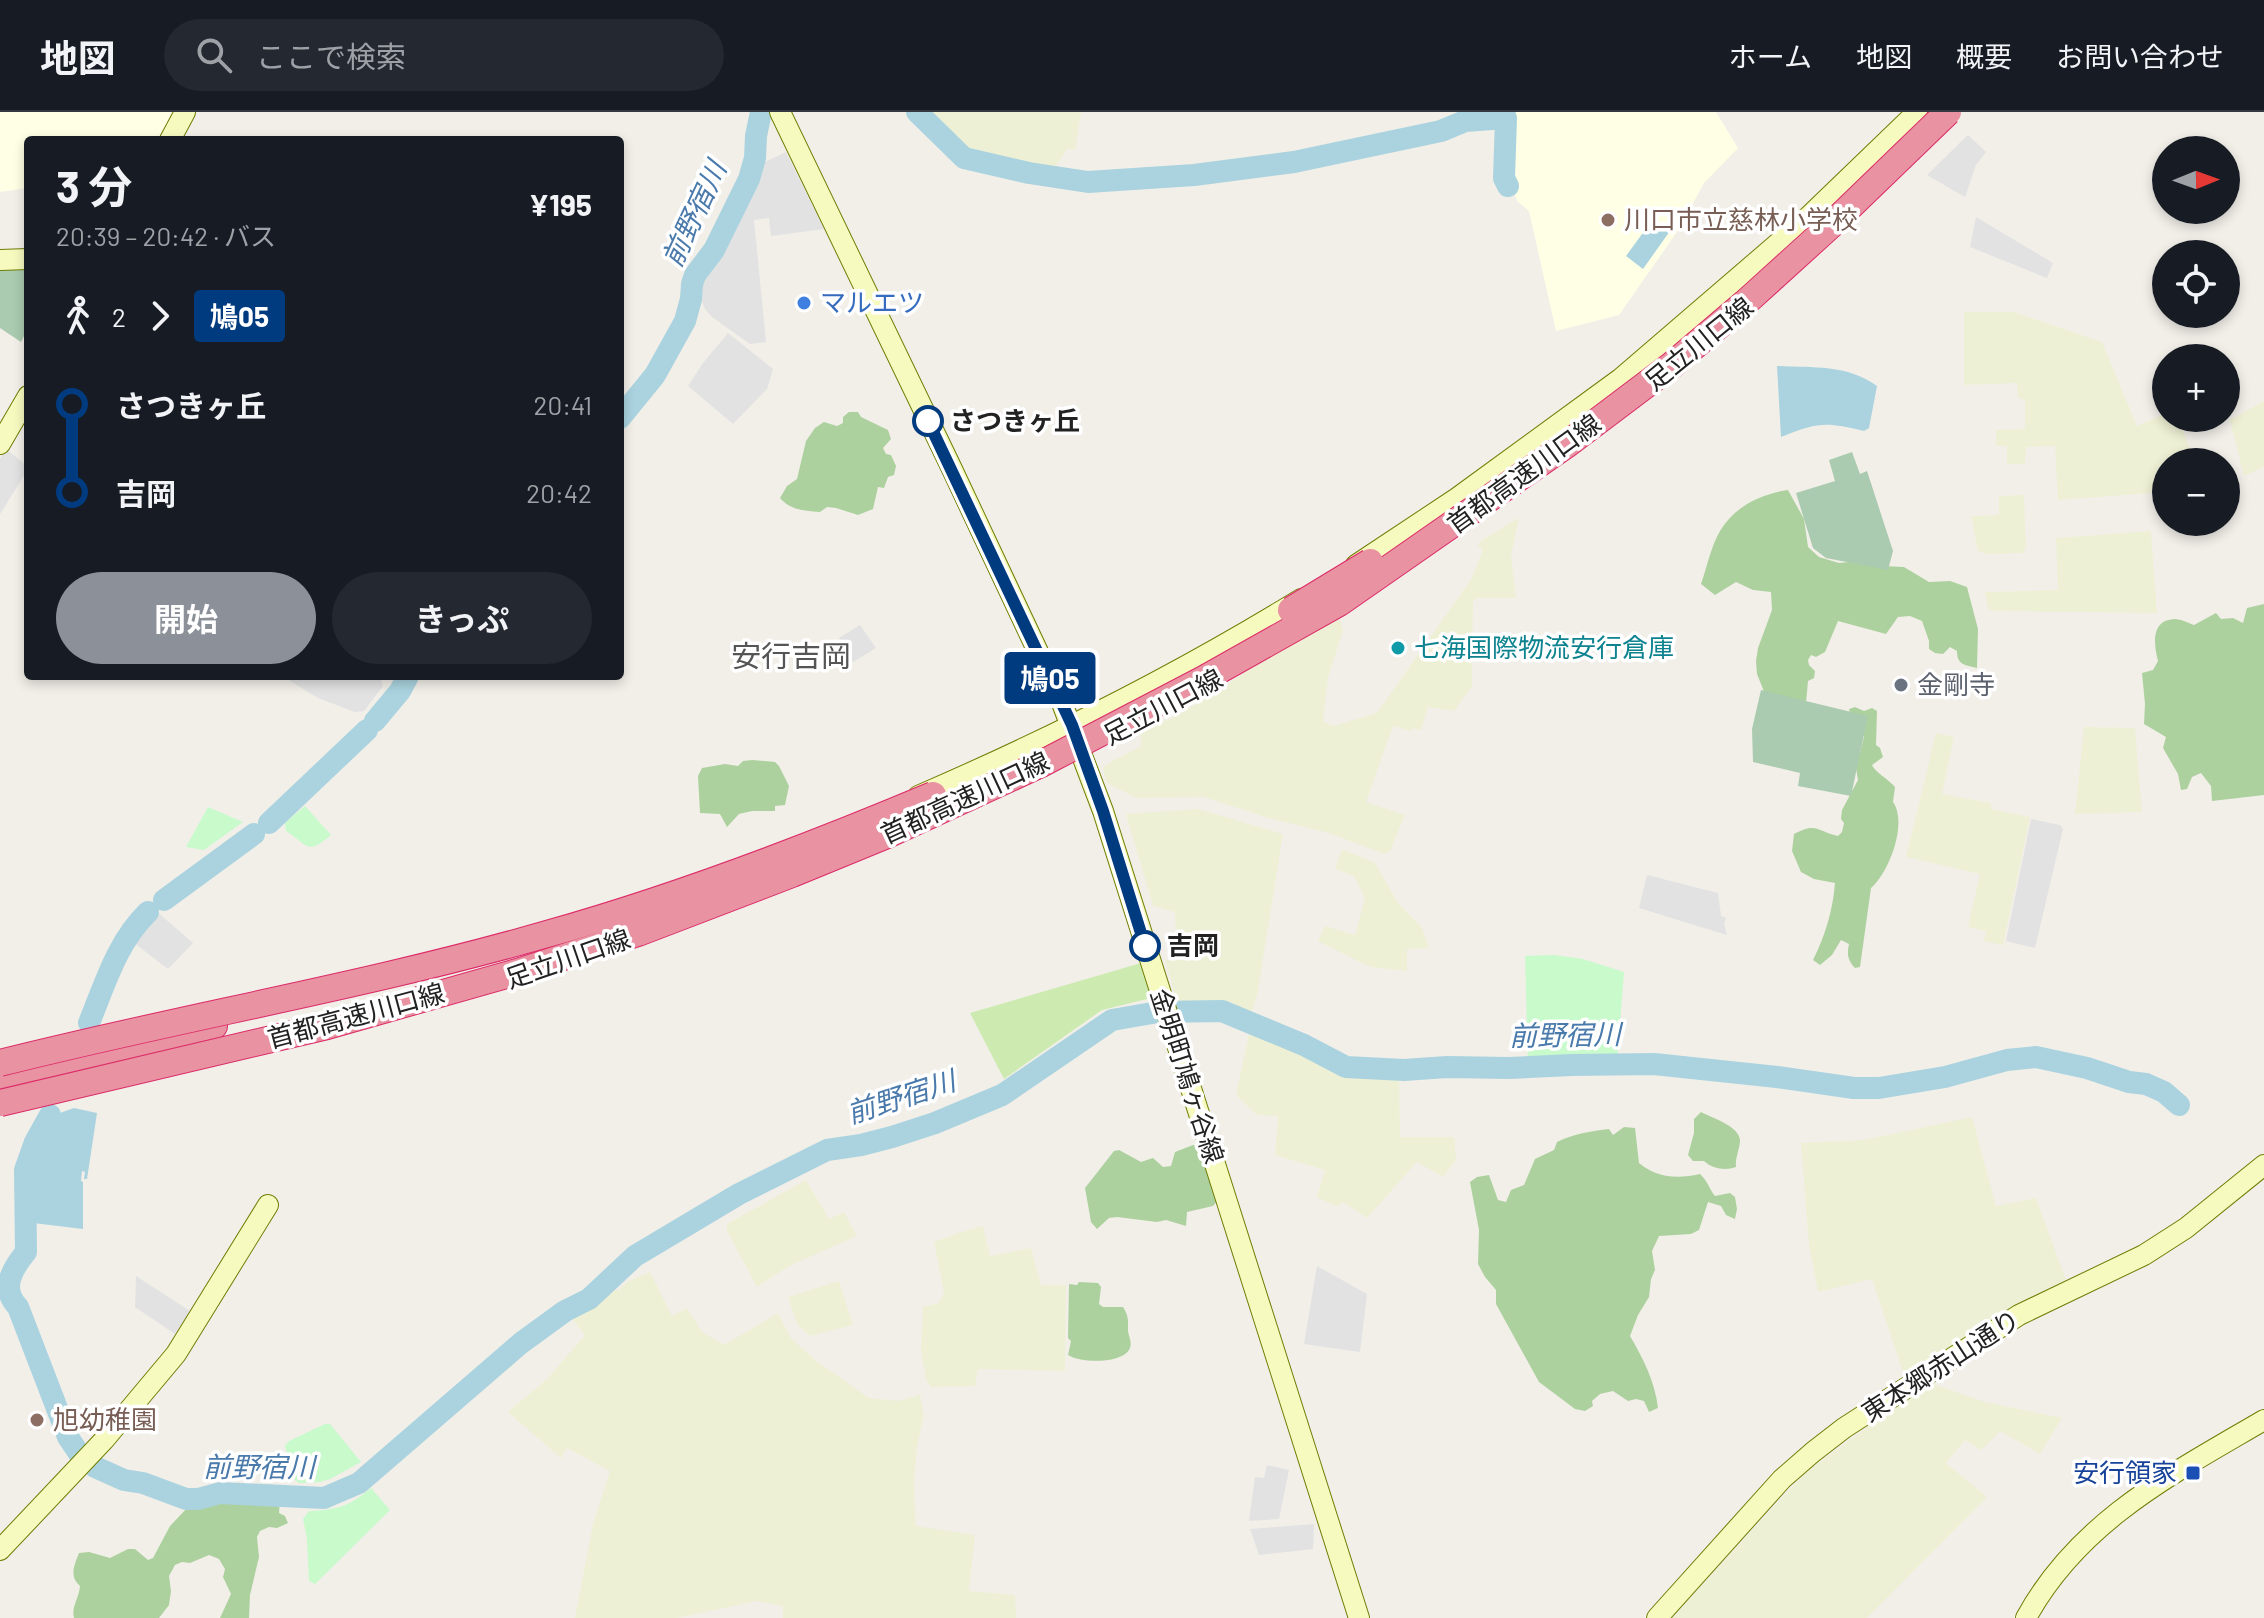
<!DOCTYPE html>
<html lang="ja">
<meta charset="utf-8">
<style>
:root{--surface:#171b24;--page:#242831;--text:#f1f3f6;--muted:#9ea1a6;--line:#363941;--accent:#8c9099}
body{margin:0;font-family:Barlow,"Noto Sans JP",sans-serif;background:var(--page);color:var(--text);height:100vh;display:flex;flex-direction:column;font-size:30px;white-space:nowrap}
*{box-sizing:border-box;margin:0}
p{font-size:26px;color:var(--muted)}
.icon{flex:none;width:44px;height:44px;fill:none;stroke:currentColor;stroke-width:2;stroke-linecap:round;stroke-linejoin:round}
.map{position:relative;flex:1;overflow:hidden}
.sheet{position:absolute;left:24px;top:24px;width:600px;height:544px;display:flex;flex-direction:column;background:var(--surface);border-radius:8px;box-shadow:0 4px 12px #0003}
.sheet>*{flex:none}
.badge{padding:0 16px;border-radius:6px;font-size:28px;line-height:52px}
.needle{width:52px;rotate:89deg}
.tools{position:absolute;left:2152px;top:24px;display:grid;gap:16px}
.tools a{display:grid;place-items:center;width:88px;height:88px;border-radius:50%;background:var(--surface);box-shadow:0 4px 12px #0003;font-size:40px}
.map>.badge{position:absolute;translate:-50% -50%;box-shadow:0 0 0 4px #fff}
.legs{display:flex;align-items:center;gap:12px;height:88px;padding:0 32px;font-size:26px}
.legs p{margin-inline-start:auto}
.summary{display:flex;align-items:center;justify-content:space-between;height:136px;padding:0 32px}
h1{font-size:44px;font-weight:700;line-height:60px}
.primary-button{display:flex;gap:16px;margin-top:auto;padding:16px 32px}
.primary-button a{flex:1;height:92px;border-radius:48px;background:var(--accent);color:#fff;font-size:32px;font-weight:700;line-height:92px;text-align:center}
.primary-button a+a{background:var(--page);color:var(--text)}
ul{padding:0 32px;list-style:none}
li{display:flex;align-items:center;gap:28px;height:88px;font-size:30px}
li i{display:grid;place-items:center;width:12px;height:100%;margin:0 10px;background:currentColor}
li i::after{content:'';width:20px;height:20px;margin:-10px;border:6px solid;border-radius:50%;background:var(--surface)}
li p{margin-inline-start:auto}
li:first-child i{background:linear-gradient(#0000 50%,currentColor 0)}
li:last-child i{background:linear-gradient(currentColor 50%,#0000 0)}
header{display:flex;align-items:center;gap:48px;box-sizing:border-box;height:112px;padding:0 40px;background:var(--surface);border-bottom:2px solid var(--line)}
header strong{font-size:38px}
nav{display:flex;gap:44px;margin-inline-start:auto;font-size:28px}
.search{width:560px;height:72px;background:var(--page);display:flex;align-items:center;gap:20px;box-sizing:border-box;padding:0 28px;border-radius:44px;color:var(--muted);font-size:30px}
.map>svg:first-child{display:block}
.education{fill:#ffffe5}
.farmland{fill:#eef0d5}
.grass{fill:#cdebb0}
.forest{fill:#add19e}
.cemetery{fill:#aacbaf}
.park{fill:#c8facc}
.parking{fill:#e2e2e2}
.water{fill:#aad3df}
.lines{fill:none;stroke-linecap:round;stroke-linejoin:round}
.river{stroke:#aad3df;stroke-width:22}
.secondary-casing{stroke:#707d05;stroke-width:22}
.highway-casing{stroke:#dc2a67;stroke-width:28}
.secondary{stroke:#f7fabf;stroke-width:20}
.highway{stroke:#e892a2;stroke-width:26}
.highway-bridge-casing{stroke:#dc2a67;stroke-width:28;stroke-linecap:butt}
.highway-bridge{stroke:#e892a2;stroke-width:26}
.line-1-casing{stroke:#fff;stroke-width:18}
.line-1{stroke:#003b80;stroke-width:12}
.education-dot{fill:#8d6e63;stroke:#fff;stroke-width:3}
.shop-dot{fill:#3f7fe0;stroke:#fff;stroke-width:3}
.stop-1-dot{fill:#fff;stroke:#003b80;stroke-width:4}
.culture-dot{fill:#0f9aa8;stroke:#fff;stroke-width:3}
.worship-dot{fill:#6b7280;stroke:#fff;stroke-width:3}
.transit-dot{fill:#1a4fb4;stroke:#fff;stroke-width:3}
.labels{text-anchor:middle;stroke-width:7;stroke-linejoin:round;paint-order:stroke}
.education-label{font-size:26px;fill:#785e54;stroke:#fff;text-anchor:start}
.shop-label{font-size:26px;fill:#366cbe;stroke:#fff;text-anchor:start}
.street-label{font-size:26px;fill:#222;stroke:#fff}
.stop-label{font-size:26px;font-weight:bold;fill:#222;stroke:#fff;text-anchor:start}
.culture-label{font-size:26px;fill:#0d838f;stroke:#fff;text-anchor:start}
.worship-label{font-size:26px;fill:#5b616d;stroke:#fff;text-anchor:start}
.transit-label{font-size:26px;fill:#164399;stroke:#fff;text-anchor:end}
.water-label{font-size:28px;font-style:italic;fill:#4a7aab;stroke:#fff}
.quarter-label{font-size:30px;fill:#555;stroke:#fff}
</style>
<header>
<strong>地図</strong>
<div class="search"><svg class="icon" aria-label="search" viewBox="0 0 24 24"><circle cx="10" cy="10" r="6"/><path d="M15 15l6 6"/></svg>ここで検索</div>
<nav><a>ホーム</a><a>地図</a><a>概要</a><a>お問い合わせ</a></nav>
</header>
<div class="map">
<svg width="2264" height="1506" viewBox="0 0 2264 1506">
<rect width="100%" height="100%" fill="#f2efe9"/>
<g class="education">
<path d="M0 0H173L157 28H28V76L0 80Z"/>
<path d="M1507 0H1716L1738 36 1704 71 1679 117 1619 203 1556 219 1529 99 1517 89 1512 73 1507 66Z"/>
</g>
<g class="farmland">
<path d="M924 0H1081L1075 38 1067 37 1050 63 967 42Z"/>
<path d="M1964 200H2014L2102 230 2137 314 2166 301V306H2179L2194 350H2166V403L2157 399 2152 381 2058 388 2055 334 2026 335 2025 352H2007V334H1996V318L2025 317V288L2018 286 2017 271 1964 273Z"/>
<path d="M2264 289V355L2244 364 2230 308Z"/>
<path d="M2024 383 2026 436 2023 441 1987 442 1978 439 1971 404 1999 403V384Z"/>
<path d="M1519 406 1511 444 1516 486H1476L1473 490 1472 574 1454 599 1428 595 1421 618 1413 616 1412 619 1393 614 1366 690 1405 703 1390 739 1384 742 1329 721 1265 705 1204 685 1137 686 1107 671 1103 657 1107 652 1141 634 1140 618 1170 607 1219 579 1261 548 1336 504 1341 510 1343 519 1328 565 1323 609 1333 614 1377 601 1472 466 1483 438 1477 433 1482 428Z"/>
<path d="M2151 419 2157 501 1991 499 1988 496 1985 480 2058 478 2056 426Z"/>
<path d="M2084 615 2135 616 2142 700 2075 702Z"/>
<path d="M1936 621 1954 625 1942 682 1991 691V697L2030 705 2003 833 1984 829 1986 819 1968 815 1980 762 1906 745Z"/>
<path d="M1198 697 1283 722 1257 884 1250 904 1221 897 1179 896 1165 848 1177 847 1175 800 1153 794 1126 702Z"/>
<path d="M1342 737 1375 751 1398 791 1422 816 1429 836 1407 837V859L1370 855 1318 829 1325 814 1355 823 1365 786 1354 764 1335 757Z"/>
<path d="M1251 912 1303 935 1347 959 1399 963 1400 1025H1454L1456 1048 1443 1065 1417 1050 1367 1106 1343 1090 1337 1095 1317 1085 1325 1058 1275 1043 1278 1004 1257 1003 1236 983Z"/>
<path d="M1972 1005 1996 1094 2036 1086 2066 1168 1904 1263 1872 1167 1818 1180 1809 1133 1801 1031 1864 1028Z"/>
<path d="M806 1068 829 1107 844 1100 857 1124 791 1153 757 1175 727 1119V1112Z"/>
<path d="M983 1114 990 1144 1031 1136 1041 1173H1066L1065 1259 978 1257 975 1274 931 1275 926 1268 921 1237 923 1195 939 1191 944 1180 934 1130 958 1121Z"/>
<path d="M650 1160 672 1204 687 1196 702 1220 724 1233 778 1201 790 1225 815 1248 869 1286 899 1289 920 1283 924 1303 917 1334 914 1374 916 1414 975 1423 969 1479 1015 1483 1016 1506H783V1494L757 1489 677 1506H575L593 1412 610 1359 567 1336 561 1346 508 1300 548 1266 585 1223 570 1204 595 1193 611 1174 618 1179 627 1170Z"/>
<path d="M839 1169 853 1213 810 1224 797 1212 788 1185Z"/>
<path d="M1933 1272 1985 1290 2062 1306 2040 1342 2000 1319 1981 1338 1965 1328 1946 1351 1987 1385 1867 1506H1671L1807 1359 1912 1283Z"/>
</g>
<path class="grass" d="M1141 851 1151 886 1102 898 1004 967 970 901Z"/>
<g class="forest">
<path d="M849 300H858L861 305 888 318 891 327 883 336 886 342 891 343 896 354 894 363 888 365 884 376 878 375 873 397 858 403 836 396 827 395 820 400C805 399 790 398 780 386L787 374 797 367 806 329 815 316 824 310 837 314 843 311V305Z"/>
<path d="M1788 378 1804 407 1808 435 1819 445 1839 451 1861 449 1883 454 1904 455 1929 470 1950 469 1967 475 1978 517 1977 556C1965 553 1957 553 1957 539L1950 535 1943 542 1935 541 1929 537V529L1922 509 1910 504 1898 505 1886 522 1838 509 1825 540 1816 545 1811 543 1808 548 1809 553 1815 559 1814 566 1808 569 1806 591 1765 582 1757 562 1756 549 1758 536 1772 498 1771 480 1753 478 1736 470 1715 483 1701 472C1707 455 1711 434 1720 419 1735 394 1761 382 1788 378Z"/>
<path d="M2264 492V683L2212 689 2211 674 2201 661 2192 665 2187 677 2181 678 2178 662 2163 636 2166 625 2144 612 2145 592 2142 561 2153 558 2158 549C2154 533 2150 508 2175 507 2180 507 2189 511 2194 513L2216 501 2221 507 2233 506 2243 511 2247 496Z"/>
<path d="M1855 595 1864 599 1872 596 1877 599 1876 633 1880 636 1883 645 1872 653C1875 660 1888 667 1895 675L1893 690C1908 711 1889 761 1871 776L1860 855 1855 856C1847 847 1847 842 1849 832L1841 828 1832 843 1820 853 1813 848C1825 824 1833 798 1835 771L1814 767 1801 760 1792 739 1794 722C1817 710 1816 719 1838 724L1842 720 1844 711 1841 707 1842 698 1858 668 1856 656 1864 625 1863 617 1851 606 1849 597Z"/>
<path d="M752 648 775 650 779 654 789 674 785 693 775 694V699H752L739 702 727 715 720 702 700 701 698 664 702 656 725 652 738 654 743 649Z"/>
<path d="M1701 1000C1712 1006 1739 1014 1740 1028 1740 1037 1735 1045 1736 1055 1726 1059 1712 1057 1704 1049H1693L1688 1043 1694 1021V1007Z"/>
<path d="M1624 1015 1635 1016 1639 1051C1657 1066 1677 1067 1700 1062 1708 1069 1709 1077 1715 1084L1730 1081 1735 1085 1737 1097 1735 1107 1726 1103 1721 1094 1708 1090 1699 1118 1691 1122 1659 1124 1652 1139 1655 1158 1651 1167 1649 1185 1638 1203 1630 1224C1643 1246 1655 1270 1658 1296L1649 1300 1644 1289 1636 1287 1628 1289 1613 1279 1600 1282 1592 1289 1593 1294 1585 1299 1575 1297 1539 1270 1496 1192V1178L1485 1165 1478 1152 1479 1118 1470 1070 1477 1065 1489 1063 1498 1088 1506 1090 1511 1078 1524 1073 1535 1047 1554 1038 1557 1030C1572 1022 1592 1019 1609 1017L1613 1023Z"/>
<path d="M1193 1033H1200L1218 1088 1213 1094 1187 1100 1186 1114 1166 1108 1157 1110 1117 1105 1109 1106 1097 1117 1091 1110 1085 1076 1114 1039 1119 1038 1141 1050 1153 1046 1163 1055 1171 1054 1175 1040Z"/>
<path d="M1079 1170 1098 1171 1101 1175 1099 1192 1103 1195H1123C1129 1204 1128 1209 1128 1219 1129 1226 1133 1231 1129 1238 1120 1252 1080 1251 1068 1243L1071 1229 1068 1226 1069 1172 1077 1173Z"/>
<path d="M223 1385 232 1387 243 1386 280 1388 279 1401 285 1404 288 1411 277 1416 269 1415 260 1419 257 1425 259 1445 250 1483 249 1506H220L231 1482 223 1465 225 1457 219 1447 209 1443 190 1451 182 1450 175 1453 169 1464 171 1479 169 1493 159 1506H74C71 1495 79 1486 80 1474 69 1464 74 1454 79 1441L89 1440 110 1446 128 1437H135L148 1448 153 1446 170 1414 188 1395 198 1394Z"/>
</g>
<g class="cemetery">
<path d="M28 154V216L21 230 0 216V155Z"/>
<path d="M1852 340 1860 362 1867 359 1893 439 1888 458 1826 446 1813 436 1796 381 1835 369 1829 348Z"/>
<path d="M1761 578 1868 604 1851 684 1798 674 1800 661 1753 650 1752 617Z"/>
</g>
<g class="park">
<path d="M305 694 331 723C307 743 310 735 286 719L285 711Z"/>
<path d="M208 695 243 710 204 738 186 735Z"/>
<path d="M1554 843 1583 847 1624 860 1617 951 1528 956 1525 844Z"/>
<path d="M325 1312H330L361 1350 330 1367 320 1370 299 1371 293 1366 285 1334 289 1329Z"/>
<path d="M371 1376 390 1398 315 1472 309 1469 307 1427 303 1407 309 1399C337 1398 350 1394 371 1376Z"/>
</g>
<g class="parking">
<path d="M1968 23 1986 40 1976 53 1965 85 1927 63Z"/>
<path d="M786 40 824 117 771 124 769 106 754 108 766 230 750 232 712 205 705 197 701 187 702 173 759 53Z"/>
<path d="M1976 105 2053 151 2047 166 1970 135Z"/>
<path d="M728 221 773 257 767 277 733 312 688 274 703 251Z"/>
<path d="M6 337 28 355V357L0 402V347Z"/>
<path d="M860 513 876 536 853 550 839 526Z"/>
<path d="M282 564H370L381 568 383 574 364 599 355 600 318 586Z"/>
<path d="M2031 707 2060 713 2063 717 2035 836 2006 829Z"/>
<path d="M1647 763 1718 781 1721 804 1726 806 1724 812 1727 823 1639 796Z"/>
<path d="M156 799 193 831 168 857 129 827 142 811Z"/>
<path d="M1317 1154 1367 1182 1360 1240 1304 1232Z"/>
<path d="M136 1164 190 1199 175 1222 135 1195Z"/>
<path d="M1267 1353 1289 1358 1279 1407 1249 1409 1255 1365 1264 1366Z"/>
<path d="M1314 1412 1313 1437 1259 1443 1250 1417Z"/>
</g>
<g class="water">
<path d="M1653 107 1670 119 1643 157 1626 144Z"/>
<path d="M1777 254C1812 256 1847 252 1877 274L1869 316 1864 319C1825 310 1819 310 1781 325Z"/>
<path d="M74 996 97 1001 87 1067H84L85 1060 82 1059 81 1069 83 1070V1117L33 1111V1070L35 1055 45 1027 60 1001Z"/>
</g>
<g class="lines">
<g class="river">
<path d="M917 0 964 46 1029 61 1088 70 1194 63 1294 50 1441 19 1465 9 1506 6 1504 66 1508 74"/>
<path d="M620 306 655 263 685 209 691 187 692 172 695 163 714 138 749 67 755 46 756 24 761 0"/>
<path d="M375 609 400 579 408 564"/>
<path d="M269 711 367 618"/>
<path d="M164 788 254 722"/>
<path d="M89 911C105 872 117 830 148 800"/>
<path d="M50 1003 35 1030 25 1058 26 1140C12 1157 0 1177 18 1195L68 1325 78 1340 95 1355 124 1368 143 1371 186 1387H198L220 1381 324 1386 359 1371 521 1231 565 1199 589 1187 635 1144 739 1082 827 1038 861 1033 892 1025 935 1011 1002 983 1112 908 1158 900 1222 899 1304 933 1346 955 1404 958 1447 955 1509 956 1572 953 1654 952 1777 965 1854 976H1879L1945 965 2007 948 2036 945 2087 956 2129 970 2146 972 2164 980 2179 993"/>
</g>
<g class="secondary-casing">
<g id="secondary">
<path d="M780 0 952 357 1062 591 1103 699 1359 1506"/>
<path d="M170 28 185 0"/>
<path d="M0 148 28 147"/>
<path d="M0 332 28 284"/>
<path d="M1356 453 1457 386 1620 267 1805 108 1917 0"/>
<path d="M918 684C1050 627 1179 562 1301 487"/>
<path d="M0 1438 104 1328 176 1242 268 1093"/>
<path d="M1657 1506 1782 1367 1813 1340 1844 1316 2019 1203 2144 1143 2186 1116 2264 1053"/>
<path d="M2026 1506C2079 1409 2172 1362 2264 1308"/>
</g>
</g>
<g class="highway-casing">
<path id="highway" d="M0 966 214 914"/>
</g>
<use href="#secondary" class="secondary"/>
<use href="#highway" class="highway"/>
<g class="highway-bridge-casing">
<g id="highway-bridge">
<path d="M1291 498 1370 450"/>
<path d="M0 951C182 905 367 874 547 822 679 785 807 736 933 683"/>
<path d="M0 991 327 914 517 860 638 821 792 762 887 723 1041 652 1202 568 1339 491 1566 333 1672 253 1745 191 1831 113 1948 0"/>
</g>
</g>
<use href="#highway-bridge" class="highway-bridge"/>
</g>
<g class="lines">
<g class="line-1-casing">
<path id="line-1" d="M928 309 1072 613 1103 699 1145 834"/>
</g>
<use href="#line-1" class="line-1"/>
</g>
<g class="education-dot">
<circle cx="1608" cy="108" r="8"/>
<circle cx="37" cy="1308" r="8"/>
</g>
<circle class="shop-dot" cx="804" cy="191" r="8"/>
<g class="stop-1-dot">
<circle cx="928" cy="309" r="14"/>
<circle cx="1145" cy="834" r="14"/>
</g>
<circle class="culture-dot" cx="1398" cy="536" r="8"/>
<circle class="worship-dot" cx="1901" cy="573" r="8"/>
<rect class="transit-dot" x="2185" y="1353" width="16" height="16" rx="4"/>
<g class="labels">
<g class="education-label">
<text x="1624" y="117">川口市立慈林小学校</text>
<text x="53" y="1317">旭幼稚園</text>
</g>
<g class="shop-label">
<text x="820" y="200">マルエツ</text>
</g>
<g class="street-label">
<text transform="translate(1699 232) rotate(-39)" y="9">足立川口線</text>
<text transform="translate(1524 362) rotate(-36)" y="9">首都高速川口線</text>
<text transform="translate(1163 595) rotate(-28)" y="9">足立川口線</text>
<text transform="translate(965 686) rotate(-25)" y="9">首都高速川口線</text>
<text transform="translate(568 847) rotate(-19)" y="9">足立川口線</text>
<text transform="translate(356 904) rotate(-15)" y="9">首都高速川口線</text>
<text transform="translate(1187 964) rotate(72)" y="9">金明町鳩ヶ谷線</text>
<text transform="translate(1941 1254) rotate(-33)" y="9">東本郷赤山通り</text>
</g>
<g class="stop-label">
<text x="950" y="318">さつきヶ丘</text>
<text x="1167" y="843">吉岡</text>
</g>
<g class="culture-label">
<text x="1414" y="545">七海国際物流安行倉庫</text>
</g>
<g class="worship-label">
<text x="1917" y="582">金剛寺</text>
</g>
<g class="transit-label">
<text x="2177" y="1370">安行領家</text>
</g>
<g class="water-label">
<text transform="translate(694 102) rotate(-65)" y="10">前野宿川</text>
<text transform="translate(1565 923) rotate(-1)" y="10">前野宿川</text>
<text transform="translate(901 985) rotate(-18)" y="10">前野宿川</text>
<text x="259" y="1365">前野宿川</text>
</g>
<g class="quarter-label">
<text x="791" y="555">安行吉岡</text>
</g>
</g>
</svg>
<div class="tools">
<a><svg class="needle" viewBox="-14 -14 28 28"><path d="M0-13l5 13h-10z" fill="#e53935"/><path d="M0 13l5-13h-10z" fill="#9ea1a6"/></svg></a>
<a><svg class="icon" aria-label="locate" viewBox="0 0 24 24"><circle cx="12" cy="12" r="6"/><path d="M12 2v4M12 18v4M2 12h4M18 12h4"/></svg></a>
<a>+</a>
<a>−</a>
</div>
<b class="badge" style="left:1050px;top:566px;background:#003b80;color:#fff">鳩05</b>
<section class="sheet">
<div class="summary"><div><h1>3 分</h1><p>20:39 – 20:42 · バス</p></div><b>¥195</b></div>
<div class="legs"><svg class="icon" aria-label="walk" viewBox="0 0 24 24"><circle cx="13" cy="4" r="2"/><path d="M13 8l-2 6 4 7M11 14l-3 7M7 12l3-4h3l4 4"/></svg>2<svg class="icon" aria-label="forward" viewBox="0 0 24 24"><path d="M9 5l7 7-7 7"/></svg><b class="badge" style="background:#003b80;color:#fff">鳩05</b></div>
<ul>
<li><i style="color:#003b80"></i><b>さつきヶ丘</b><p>20:41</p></li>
<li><i style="color:#003b80"></i><b>吉岡</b><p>20:42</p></li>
</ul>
<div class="primary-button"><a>開始</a><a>きっぷ</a></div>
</section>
</div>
